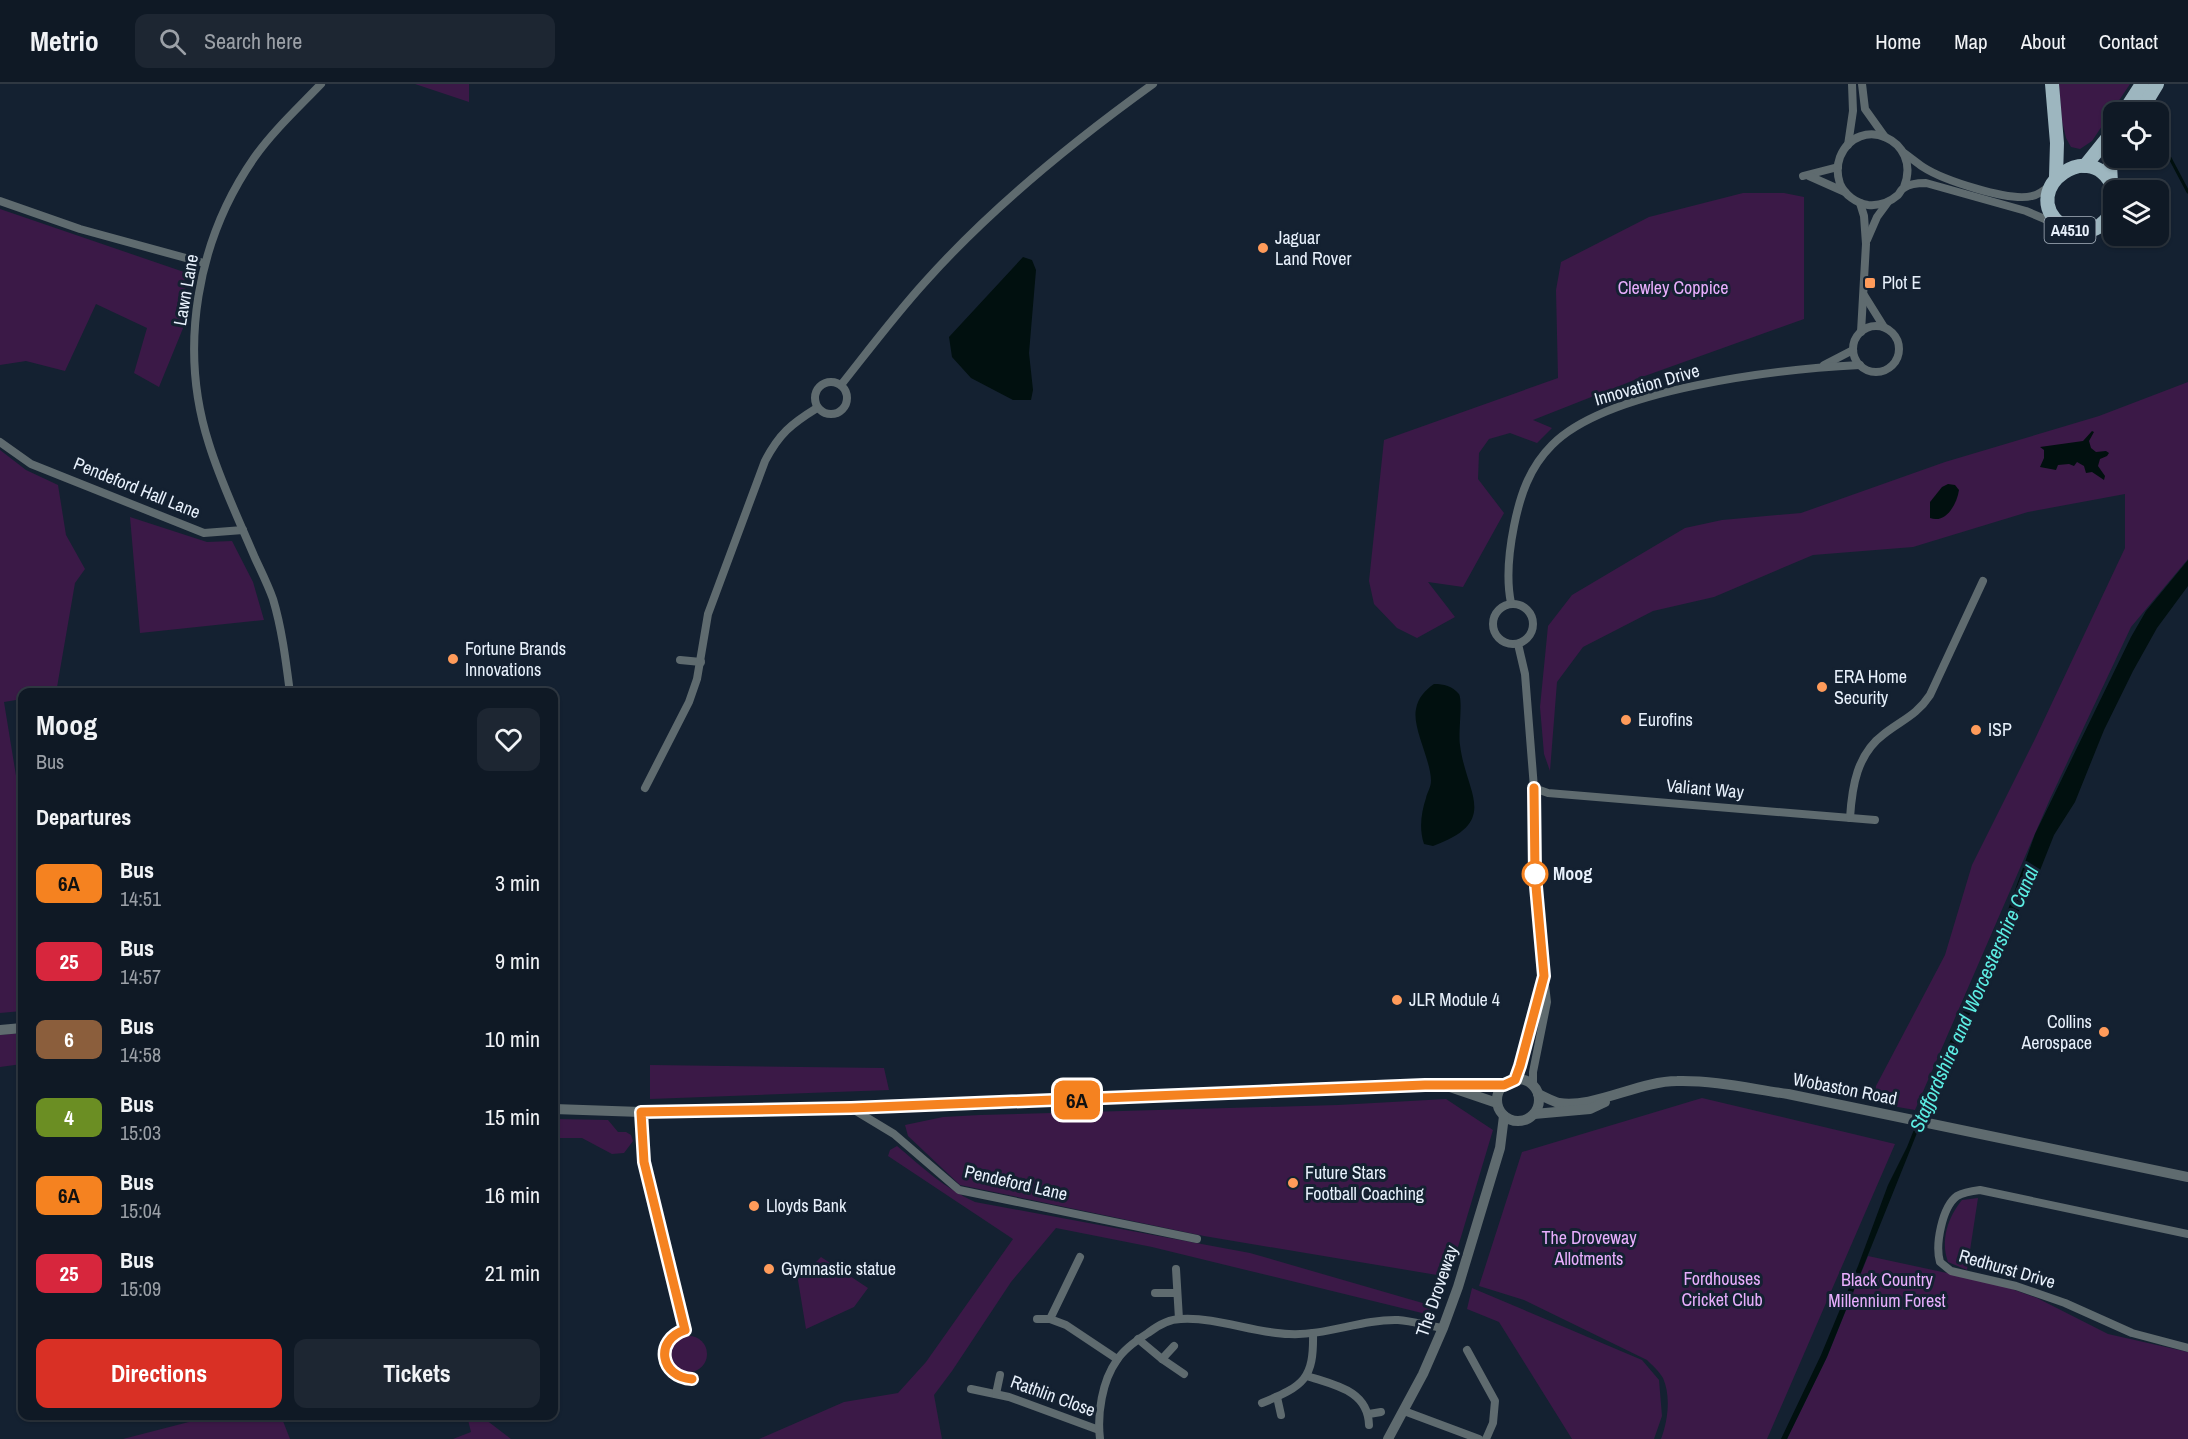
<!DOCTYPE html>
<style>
:root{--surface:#0f1925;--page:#1d2632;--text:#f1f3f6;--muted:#9ba0a7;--line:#2f3842;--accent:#d93025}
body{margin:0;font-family:"Archivo Narrow",sans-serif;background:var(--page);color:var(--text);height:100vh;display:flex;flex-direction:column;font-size:22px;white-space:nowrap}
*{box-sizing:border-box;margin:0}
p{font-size:20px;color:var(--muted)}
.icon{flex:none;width:33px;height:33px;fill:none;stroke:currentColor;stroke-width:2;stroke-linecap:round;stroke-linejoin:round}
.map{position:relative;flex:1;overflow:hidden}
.drawer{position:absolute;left:18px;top:604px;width:540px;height:732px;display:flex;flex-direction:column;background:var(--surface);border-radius:12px;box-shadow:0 2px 4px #0004,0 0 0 2px var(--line)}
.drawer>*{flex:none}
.badge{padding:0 12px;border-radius:9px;font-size:21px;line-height:39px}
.tools{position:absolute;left:2103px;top:18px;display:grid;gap:12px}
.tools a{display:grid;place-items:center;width:66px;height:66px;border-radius:12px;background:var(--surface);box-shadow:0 2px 4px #0004,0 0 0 2px var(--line);font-size:30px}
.map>.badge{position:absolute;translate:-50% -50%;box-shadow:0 0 0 3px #fff}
h2{padding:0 18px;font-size:22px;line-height:54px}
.round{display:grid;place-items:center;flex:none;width:63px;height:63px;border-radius:12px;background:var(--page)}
.summary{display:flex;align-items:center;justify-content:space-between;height:102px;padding:0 18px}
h1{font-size:28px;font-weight:800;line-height:45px}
.cta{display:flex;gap:12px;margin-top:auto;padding:12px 18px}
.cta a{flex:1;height:69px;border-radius:12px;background:var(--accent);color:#fff;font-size:24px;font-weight:800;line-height:69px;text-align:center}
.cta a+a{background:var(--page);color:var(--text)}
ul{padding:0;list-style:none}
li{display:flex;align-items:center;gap:18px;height:78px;padding:0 18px}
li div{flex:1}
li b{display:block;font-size:22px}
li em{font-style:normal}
li .badge{min-width:66px;font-weight:700;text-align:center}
header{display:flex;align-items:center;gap:36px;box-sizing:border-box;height:84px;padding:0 30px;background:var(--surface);border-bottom:2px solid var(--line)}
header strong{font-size:28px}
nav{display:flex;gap:33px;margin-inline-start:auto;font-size:21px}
.search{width:420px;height:54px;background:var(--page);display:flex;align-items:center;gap:15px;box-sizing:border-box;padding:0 21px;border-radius:12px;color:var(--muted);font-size:22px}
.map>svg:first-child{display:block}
.green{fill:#3b1947}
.water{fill:#01100f}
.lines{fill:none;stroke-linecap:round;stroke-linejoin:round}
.stream{stroke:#01100f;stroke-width:3}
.minor{stroke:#5f6b6f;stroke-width:8}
.tertiary{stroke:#5f6b6f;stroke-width:10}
.primary{stroke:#9db6bf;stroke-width:14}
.line-casing{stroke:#fff;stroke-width:14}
.line{stroke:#f58220;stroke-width:9}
.poi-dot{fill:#ff9b5a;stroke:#142131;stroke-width:2}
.stop-dot{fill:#fff;stroke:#f58220;stroke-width:3}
.labels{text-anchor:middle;stroke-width:6;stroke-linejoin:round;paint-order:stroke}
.shield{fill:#142131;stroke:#a8b3bf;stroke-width:1.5}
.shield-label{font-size:16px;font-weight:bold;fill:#e8f1fc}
.poi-label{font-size:18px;fill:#e8f1fc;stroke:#142131;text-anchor:start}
.park-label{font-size:18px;fill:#e8aefd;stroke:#142131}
.street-label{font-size:18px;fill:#e8f1fc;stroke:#142131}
.stop-label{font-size:18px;font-weight:bold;fill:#e8f1fc;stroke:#142131;text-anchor:start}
.water-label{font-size:20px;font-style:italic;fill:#5cede3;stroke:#142131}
</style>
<header>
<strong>Metrio</strong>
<div class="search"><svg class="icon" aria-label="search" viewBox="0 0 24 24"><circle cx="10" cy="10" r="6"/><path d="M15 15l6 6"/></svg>Search here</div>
<nav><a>Home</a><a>Map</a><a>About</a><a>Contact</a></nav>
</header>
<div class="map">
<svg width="2188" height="1355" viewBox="0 0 2188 1355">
<rect width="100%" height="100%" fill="#142131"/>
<g class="green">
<path d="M415 0H469V18Z"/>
<path d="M2059 0H2130L2092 57 2080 65 2071 63 2066 54 2062 37Z"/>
<path d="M1743 109H1784L1804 113V235L1642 293 1533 336 1552 344 1537 359 1510 349 1489 355 1479 369 1478 395 1504 429 1463 503 1428 498 1455 533 1417 554 1397 544 1374 520 1369 497 1384 356 1558 294 1556 206 1561 178 1649 133Z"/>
<path d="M0 125 184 188 188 232 159 303 134 289 147 244 96 220 65 287 26 277 0 281Z"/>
<path d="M2188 298V475L2131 543 2050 715 1915 1026 1875 1019 1876 1002 1945 871 1972 781 2035 655 2125 464V410L2028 428 1913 463 1813 471 1714 513 1653 527 1583 563 1557 598 1550 687 1544 670 1540 623 1548 542 1572 511 1685 444 1722 436 1801 429 1945 378 2099 332Z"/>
<path d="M0 366 26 386 58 401 66 451 85 485 75 499 56 609H22V615L4 618 19 710H22V927L0 929Z"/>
<path d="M130 433 207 458 232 457 253 498 264 536 140 549Z"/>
<path d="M22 949V980L0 983V951Z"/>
<path d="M650 981 884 984 889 1006 650 1015Z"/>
<path d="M1702 1014 1895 1060 1767 1355H1661C1668 1337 1671 1312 1663 1294 1659 1287 1652 1281 1647 1276L1524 1216 1479 1202 1522 1068Z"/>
<path d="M1446 1015 1493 1046 1449 1193 1204 1152 960 1101 908 1052 905 1041 943 1033 980 1031 1338 1021Z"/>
<path d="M554 1035 608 1036 618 1048H626L631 1051 633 1057 624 1069 612 1070 582 1054H554Z"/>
<path d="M897 1062C922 1083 944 1104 975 1118L1250 1169 1433 1222 1426 1230 1152 1163 1056 1144 1011 1198 952 1287 934 1311 942 1355H759L844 1318 898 1309 926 1278 1013 1155 888 1072 890 1066Z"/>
<path d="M1978 1114 1967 1186 1948 1178C1940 1156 1948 1133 1962 1116Z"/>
<path d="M1868 1172 1998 1200 2037 1214 2108 1250 2188 1268V1355H1787L1827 1273Z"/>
<path d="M821 1173 868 1204 854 1223 806 1245 796 1184 800 1180 815 1179Z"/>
<path d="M1472 1204 1642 1276 1659 1296 1662 1332 1654 1355H1572L1499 1238 1467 1225Z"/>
<circle cx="689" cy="1270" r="18"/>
<path d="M212 1332H281L290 1355H123Z"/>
<path d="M467 1332H481L511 1355H453L471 1348Z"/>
</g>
<g class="water">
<path d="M1023 173 1032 176 1036 186 1029 269 1033 306 1031 316H1013L971 294 952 273 949 253Z"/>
<path d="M2092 347 2094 348 2089 357 2091 364 2096 368 2106 367 2109 369 2107 372 2100 375 2098 382 2105 392 2104 396 2092 388 2086 389 2084 382 2077 378 2074 382 2069 380 2058 381 2056 386 2040 383 2044 374V366L2040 363 2083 357Z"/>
<path d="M1948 400 1955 401 1959 406C1957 420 1946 440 1930 434V418L1942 403Z"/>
<path d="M2188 476V502L2157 544 2133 587 2104 646 2075 718 2054 751 2033 804 2010 841 1925 1029 1827 1273 1787 1355H1781L1821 1271 1858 1182 1888 1101 1907 1063 1943 973 2004 837 2035 750 2131 553 2146 527Z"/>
<path d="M1434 600C1444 600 1452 602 1459 610 1463 617 1458 649 1460 661 1466 710 1501 737 1433 762L1424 760C1419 745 1421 729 1426 714 1427 709 1431 703 1431 697 1431 676 1412 644 1416 625 1418 614 1425 606 1434 600Z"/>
</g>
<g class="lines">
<path class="stream" d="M2170 74 2188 108"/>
<g class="minor">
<path d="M1862 0 1865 25 1885 53"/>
<path d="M1848 61 1853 27 1852 0"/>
<path d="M1904 69C1911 74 1917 79 1923 83 1943 96 2009 118 2032 112 2039 111 2046 105 2052 100"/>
<path d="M1803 92 1838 83"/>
<path d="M1809 92 1845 108"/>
<path d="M1904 103C1923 55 1858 29 1840 73 1837 81 1837 91 1840 100 1845 111 1856 119 1868 121 1879 122 1890 118 1898 111 1900 109 1901 105 1904 104 1909 100 1919 99 1926 99L2026 127 2059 141"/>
<path d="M0 117 80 145 204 179"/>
<path d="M1860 119 1864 132 1866 160 1861 248"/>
<path d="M1867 156 1877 133 1888 118"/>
<path d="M1864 211 1884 243"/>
<circle cx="1876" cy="265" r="23"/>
<path d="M1824 281 1853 266"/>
<circle cx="831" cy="314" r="16"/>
<path d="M841 301C868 267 895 231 925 198 992 123 1071 59 1153 0"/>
<path d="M0 358 31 380 204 449 243 446"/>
<path d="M1511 519C1506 495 1509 467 1514 442 1520 412 1529 384 1552 361 1608 304 1781 285 1860 281"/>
<circle cx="1513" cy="540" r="20"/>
<path d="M1518 560 1525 590 1534 704 1548 709 1875 736"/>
<path d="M680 576 701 578"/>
<path d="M290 609C286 578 282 545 273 515 268 501 261 487 255 474 239 436 221 399 209 360 178 264 197 156 254 74 273 47 298 24 321 0"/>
<path d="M645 704 689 618 697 595 708 530 765 377C779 350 791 340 817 324"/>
<path d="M1850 734C1852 702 1857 670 1884 650 1902 636 1917 631 1930 611L1983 497"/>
<path d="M1515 996 1543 895"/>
<path d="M1533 1002V988L1547 918 1541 867"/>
<path d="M851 1024 894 1050 959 1106 1197 1155"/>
<path d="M2188 1150 1980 1106C1972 1107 1964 1108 1957 1112 1942 1123 1935 1161 1940 1178L1951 1187 2016 1202 2065 1219 2132 1249 2188 1264"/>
<path d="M1080 1173 1050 1235 1066 1241 1117 1275"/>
<path d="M1176 1185 1179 1235"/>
<path d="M1155 1209H1177"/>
<path d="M1037 1235H1050"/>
<path d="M1138 1255 1162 1275 1184 1290"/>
<path d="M1467 1266 1495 1317 1493 1339 1486 1355"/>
<path d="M1162 1275 1174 1262"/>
<path d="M1307 1292C1334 1301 1368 1306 1369 1341"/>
<path d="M971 1305 1009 1313 1099 1346"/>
<path d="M996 1310 1000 1291"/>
<path d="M1277 1313 1281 1331"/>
<path d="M1262 1319C1304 1302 1314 1295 1313 1249"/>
<path d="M1404 1327 1479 1355"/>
<path d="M1369 1330 1381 1328"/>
<path d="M1100 1355C1097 1330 1102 1297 1117 1276 1124 1265 1137 1256 1148 1249 1157 1242 1169 1235 1181 1235 1218 1233 1253 1249 1289 1250 1326 1252 1361 1235 1398 1236 1413 1237 1428 1242 1443 1244"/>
</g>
<g class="tertiary">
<path d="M0 946 22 944"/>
<circle cx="1518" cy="1016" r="21"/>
<path d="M1450 1003 1497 1019"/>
<path d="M1538 1010C1545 1013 1552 1017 1559 1019 1592 1025 1640 997 1677 997 1714 996 1752 1005 1788 1010L2188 1093"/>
<path d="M554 1025 641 1028 851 1024 1425 1001H1504"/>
<path d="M1534 1030 1590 1025 1605 1018"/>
<path d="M1388 1355 1423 1290 1443 1244 1458 1203 1500 1064 1504 1032"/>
</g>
<g class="primary">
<path d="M2052 0 2057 59 2056 93"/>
<path d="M2124 28 2142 0"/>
<path d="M2140 28 2157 0"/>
<path d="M2085 82 2114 46"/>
<path d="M2111 99 2110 80 2114 70"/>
<path d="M2114 107C2095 49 2016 105 2061 141 2070 148 2082 150 2092 146 2103 142 2109 134 2114 123"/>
</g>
</g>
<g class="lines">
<g class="line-casing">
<path id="line" d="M692 1295C660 1293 654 1256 685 1246L644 1078 641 1028 851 1024 1425 1001H1504L1515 996 1520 982 1544 892 1535 791 1534 704"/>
</g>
<use href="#line" class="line"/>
</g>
<g class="poi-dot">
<circle cx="1263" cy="164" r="6"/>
<rect x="1864" y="193" width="12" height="12" rx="3"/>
<circle cx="453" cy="575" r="6"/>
<circle cx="1822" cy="603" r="6"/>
<circle cx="1626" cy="636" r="6"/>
<circle cx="1976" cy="646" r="6"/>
<circle cx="1397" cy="916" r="6"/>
<circle cx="2104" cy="948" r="6"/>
<circle cx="1293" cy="1099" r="6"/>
<circle cx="754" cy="1122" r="6"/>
<circle cx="769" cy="1185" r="6"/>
</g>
<circle class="stop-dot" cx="1535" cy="790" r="12"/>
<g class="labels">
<rect class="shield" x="2044.5" y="133" width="51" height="26" rx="4.5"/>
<g class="shield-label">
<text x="2070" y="152">A4510</text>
</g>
<g class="poi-label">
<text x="1275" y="160">Jaguar<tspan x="1275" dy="21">Land Rover</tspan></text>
<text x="1882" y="205">Plot E</text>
<text x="465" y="571">Fortune Brands<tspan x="465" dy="21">Innovations</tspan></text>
<text x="1834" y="599">ERA Home<tspan x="1834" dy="21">Security</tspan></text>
<text x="1638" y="642">Eurofins</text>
<text x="1988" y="652">ISP</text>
<text x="1409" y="922">JLR Module 4</text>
<text x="2092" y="944" text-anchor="end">Collins<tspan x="2092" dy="21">Aerospace</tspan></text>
<text x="1305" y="1095">Future Stars<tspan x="1305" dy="21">Football Coaching</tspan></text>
<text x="766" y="1128">Lloyds Bank</text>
<text x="781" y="1191">Gymnastic statue</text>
</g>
<g class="park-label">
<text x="1673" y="210">Clewley Coppice</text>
<text x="1589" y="1160">The Droveway<tspan x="1589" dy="21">Allotments</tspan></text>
<text x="1722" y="1201">Fordhouses<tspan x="1722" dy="21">Cricket Club</tspan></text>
<text x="1887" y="1202">Black Country<tspan x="1887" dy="21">Millennium Forest</tspan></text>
</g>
<g class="street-label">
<text transform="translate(186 206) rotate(-80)" y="6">Lawn Lane</text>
<text transform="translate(1647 301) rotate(-16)" y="6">Innovation Drive</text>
<text transform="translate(137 404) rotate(22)" y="6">Pendeford Hall Lane</text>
<text transform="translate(1705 705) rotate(5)" y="6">Valiant Way</text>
<text transform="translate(1845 1005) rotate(11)" y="6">Wobaston Road</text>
<text transform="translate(1016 1099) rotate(13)" y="6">Pendeford Lane</text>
<text transform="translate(2007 1185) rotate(16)" y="6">Redhurst Drive</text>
<text transform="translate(1437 1207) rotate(-71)" y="6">The Droveway</text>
<text transform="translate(1053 1312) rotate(20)" y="6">Rathlin Close</text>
</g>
<g class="stop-label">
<text x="1553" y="796">Moog</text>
</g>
<g class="water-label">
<text transform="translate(1974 915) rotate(-66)" y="7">Staffordshire and Worcestershire Canal</text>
</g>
</g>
</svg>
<div class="tools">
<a><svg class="icon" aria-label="locate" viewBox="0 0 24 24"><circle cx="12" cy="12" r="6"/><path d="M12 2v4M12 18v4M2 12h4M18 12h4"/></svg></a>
<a><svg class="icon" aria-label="layers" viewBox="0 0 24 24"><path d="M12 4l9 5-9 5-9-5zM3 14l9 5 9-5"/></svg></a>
</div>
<b class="badge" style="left:1077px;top:1016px;background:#f58220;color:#111">6A</b>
<section class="drawer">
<div class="summary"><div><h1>Moog</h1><p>Bus</p></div><a class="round"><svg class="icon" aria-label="heart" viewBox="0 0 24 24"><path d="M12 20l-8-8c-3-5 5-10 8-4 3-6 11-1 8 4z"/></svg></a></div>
<h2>Departures</h2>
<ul>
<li><span class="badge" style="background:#f58220;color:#111">6A</span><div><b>Bus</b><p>14:51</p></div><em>3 min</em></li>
<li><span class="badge" style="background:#d7263d;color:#fff">25</span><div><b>Bus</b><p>14:57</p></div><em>9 min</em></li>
<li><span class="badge" style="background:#8b5e3c;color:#fff">6</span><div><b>Bus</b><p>14:58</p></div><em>10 min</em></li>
<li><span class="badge" style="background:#6b8e23;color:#fff">4</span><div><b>Bus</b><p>15:03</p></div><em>15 min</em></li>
<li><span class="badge" style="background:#f58220;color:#111">6A</span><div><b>Bus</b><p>15:04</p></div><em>16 min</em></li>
<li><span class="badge" style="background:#d7263d;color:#fff">25</span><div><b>Bus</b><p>15:09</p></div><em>21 min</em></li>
</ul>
<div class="cta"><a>Directions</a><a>Tickets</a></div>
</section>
</div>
